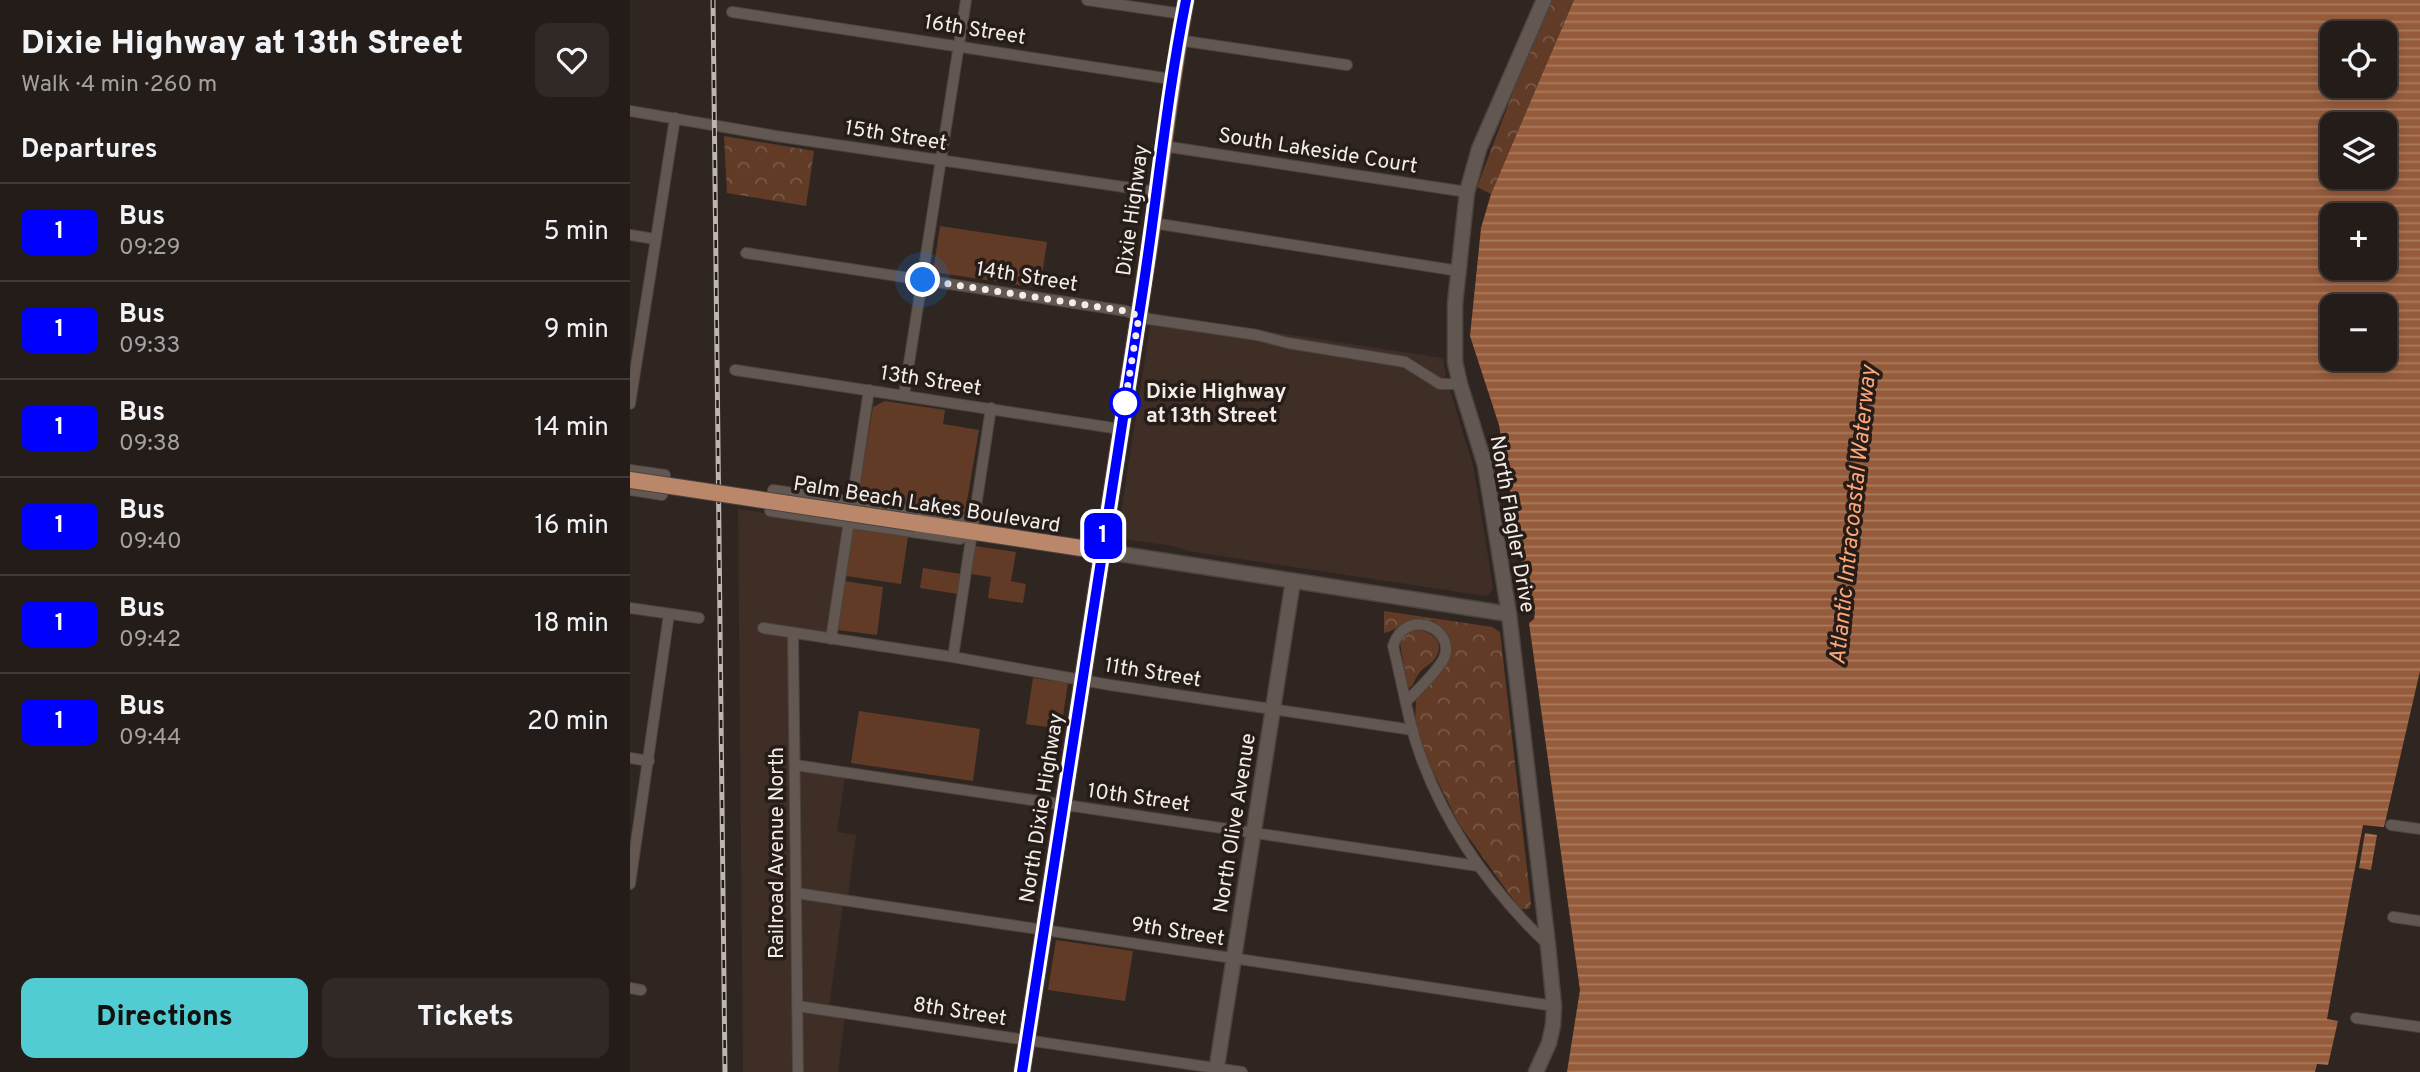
<!DOCTYPE html>
<meta charset="utf-8">
<style>
:root{--surface:#241c19;--page:#302926;--text:#f1f3f6;--muted:#a3a1a2;--line:#413a38;--accent:#51ccd2}
body{margin:0;font-family:Overpass,sans-serif;background:var(--page);color:var(--text);height:100vh;display:flex;flex-direction:column;font-size:26px;white-space:nowrap}
*{box-sizing:border-box;margin:0}
p{font-size:23px;color:var(--muted)}
.icon{flex:none;width:38px;height:38px;fill:none;stroke:currentColor;stroke-width:2;stroke-linecap:round;stroke-linejoin:round}
.map{position:relative;flex:1;overflow:hidden}
.details{display:flex;flex-direction:column;background:var(--surface);width:630px}
.details>*{flex:none}
.badge{padding:0 14px;border-radius:10px;font-size:24px;line-height:46px}
.fabs{position:absolute;left:1690px;top:21px;display:grid;gap:14px}
.fabs a{display:grid;place-items:center;width:77px;height:77px;border-radius:14px;background:var(--surface);box-shadow:0 4px 10px #0003,0 0 0 2px var(--line);font-size:35px}
.you{position:absolute;width:35px;height:35px;margin:-18px;border:5px solid #fff;border-radius:50%;background:#1a73e8;box-shadow:0 0 0 10px #1a73e833}
.map>.badge{position:absolute;translate:-50% -50%;box-shadow:0 0 0 4px #fff}
h2{padding:0 21px;font-size:26px;line-height:63px}
.round{display:grid;place-items:center;flex:none;width:74px;height:74px;border-radius:14px;background:var(--page)}
.head{display:flex;align-items:center;justify-content:space-between;height:119px;padding:0 21px}
h1{font-size:33px;font-weight:800;line-height:52px}
.action{display:flex;gap:14px;margin-top:auto;padding:14px 21px}
.action a{flex:1;height:80px;border-radius:14px;background:var(--accent);color:#111;font-size:28px;font-weight:800;line-height:80px;text-align:center}
.action a+a{background:var(--page);color:var(--text)}
ul{padding:0;list-style:none}
li{display:flex;align-items:center;gap:21px;height:98px;padding:0 21px;border-top:2px solid var(--line)}
li div{flex:1}
li b{display:block;font-size:26px}
li em{font-style:normal}
li .badge{min-width:77px;font-weight:700;text-align:center}
main{display:flex;flex:1;min-height:0}
.map>svg:first-child{display:block}
.built{fill:#3e2e26}
.grass{fill:#613b26}
.park{fill:url(#park-crowns)}
.water{fill:url(#water-rules);fill-rule:evenodd}
.lines{fill:none;stroke-linecap:round;stroke-linejoin:round}
.street-casing{stroke:#4c4440;stroke-width:12}
.secondary-casing{stroke:#4c4440;stroke-width:17}
.primary-casing{stroke:#4c4440;stroke-width:18}
.street{stroke:#625751;stroke-width:10}
.secondary{stroke:#625751;stroke-width:14}
.primary{stroke:#ba876b;stroke-width:16}
.rail-casing{stroke:#bdb5b2;stroke-width:5}
.rail{stroke:#261d18;stroke-width:2.5;stroke-dasharray:8;stroke-linecap:butt}
.primary-bridge-casing{stroke:#4c4440;stroke-width:18;stroke-linecap:butt}
.primary-bridge{stroke:#ba876b;stroke-width:16}
.line-casing{stroke:#fff;stroke-width:16}
.line{stroke:#00f;stroke-width:10}
.walk{stroke:#f3ece9;stroke-width:7;stroke-dasharray:0 12.6}
.stop-dot{fill:#fff;stroke:#00f;stroke-width:3.5}
.labels{text-anchor:middle;stroke-width:7;stroke-linejoin:round;paint-order:stroke}
.street-label{font-size:21px;fill:#f3ece9;stroke:#261d18}
.stop-label{font-size:21px;font-weight:bold;fill:#f3ece9;stroke:#261d18;text-anchor:start}
.water-label{font-size:23px;font-style:italic;fill:#fda778;stroke:#261d18}
</style>
<main>
<section class="details">
<div class="head"><div><h1>Dixie Highway at 13th Street</h1><p>Walk · 4 min · 260 m</p></div><a class="round"><svg class="icon" aria-label="heart" viewBox="0 0 24 24"><path d="M12 20l-8-8c-3-5 5-10 8-4 3-6 11-1 8 4z"/></svg></a></div>
<h2>Departures</h2>
<ul>
<li><span class="badge" style="background:#00f;color:#fff">1</span><div><b>Bus</b><p>09:29</p></div><em>5 min</em></li>
<li><span class="badge" style="background:#00f;color:#fff">1</span><div><b>Bus</b><p>09:33</p></div><em>9 min</em></li>
<li><span class="badge" style="background:#00f;color:#fff">1</span><div><b>Bus</b><p>09:38</p></div><em>14 min</em></li>
<li><span class="badge" style="background:#00f;color:#fff">1</span><div><b>Bus</b><p>09:40</p></div><em>16 min</em></li>
<li><span class="badge" style="background:#00f;color:#fff">1</span><div><b>Bus</b><p>09:42</p></div><em>18 min</em></li>
<li><span class="badge" style="background:#00f;color:#fff">1</span><div><b>Bus</b><p>09:44</p></div><em>20 min</em></li>
</ul>
<div class="action"><a>Directions</a><a>Tickets</a></div>
</section>
<div class="map">
<svg width="1790" height="1072" viewBox="0 0 1790 1072">
<defs>
<pattern id="park-crowns" width="20" height="18" patternUnits="userSpaceOnUse" patternTransform="scale(1.75)"><rect width="20" height="18" fill="#613b26"/><path d="M2 6a3 3 0 1 1 6 0M12 15a3 3 0 1 1 6 0" fill="none" stroke="#785846"/></pattern>
<pattern id="water-rules" width="6" height="5" patternUnits="userSpaceOnUse" patternTransform="scale(1.75)"><rect width="6" height="5" fill="#955b3b"/><path d="M0 2.5h6" fill="none" stroke="#a97b61"/></pattern>
</defs>
<rect width="100%" height="100%" fill="#302621"/>
<g class="built">
<path d="M522 314 813 358 816 378 843 465 863 587 861 592 856 596 558 551 543 546 487 538Z"/>
<path d="M108 509 214 524 196 643 168 640 171 771 215 777 207 832 226 835 218 896 214 897 198 1014 215 1017 208 1072H113Z"/>
</g>
<g class="grass">
<path d="M310 226 417 242 410 288 303 272Z"/>
<path d="M255 401 315 410 313 424 349 430 335 513 228 496 243 407Z"/>
<path d="M223 528 278 537 271 584 216 576Z"/>
<path d="M345 546 386 552 381 581 396 584 393 603 358 598 361 577 341 574Z"/>
<path d="M293 568 331 574 328 594 290 588Z"/>
<path d="M214 581 253 587 247 635 208 630Z"/>
<path d="M403 678 438 683 431 729 396 724Z"/>
<path d="M229 711 350 729 343 781 221 763Z"/>
<path d="M426 940 503 951 495 1001 418 990Z"/>
</g>
<g class="park">
<path d="M922 0H944L861 194 847 187 891 71Z"/>
<path d="M94 136 184 151 176 206 97 193Z"/>
<path d="M754 611 862 627 870 632 901 904 899 909H890L829 824 802 770 785 723 786 699 801 679 819 642 804 621C772 616 779 626 754 633Z"/>
<path d="M784 629C800 631 818 641 804 660 801 664 794 667 791 671 787 675 784 682 782 686L778 688 770 643 776 632Z"/>
</g>
<g class="water">
<path d="M944 0H1790V671L1754 827 1733 825 1697 1019 1708 1021 1698 1065 1687 1064 1685 1072H937L950 990 899 623 904 619 905 612 903 610 902 604 898 601 869 425 840 336 851 228 861 194ZM1703 33H1755V86H1703ZM1703 124H1755V177H1703ZM1703 215H1755V268H1703ZM1703 306H1755V359H1703Z"/>
<path d="M1735 833 1747 835 1741 870 1729 868Z"/>
</g>
<g class="lines">
<g class="street-casing">
<g id="street">
<path d="M457 0 553 14"/>
<path d="M102 12 541 79"/>
<path d="M548 40 717 65"/>
<path d="M0 111 146 136 528 192"/>
<path d="M533 146 837 192"/>
<path d="M523 223 829 271"/>
<path d="M0 235 25 239"/>
<path d="M116 253 496 311 519 319 627 335 658 343 775 362 810 384H830"/>
<path d="M105 370 490 429"/>
<path d="M274 395 336 0"/>
<path d="M0 404 45 118"/>
<path d="M0 470 35 475 32 495 0 490"/>
<path d="M143 490 335 519 342 532 330 539 140 511Z"/>
<path d="M0 608 69 618"/>
<path d="M133 628 323 657 480 685 783 730"/>
<path d="M163 633 168 1072"/>
<path d="M201 639 239 390"/>
<path d="M323 657 361 408"/>
<path d="M776 702C788 689 804 675 813 660 829 631 777 604 763 646 770 673 775 702 782 729 805 812 856 886 918 945"/>
<path d="M0 758 19 761"/>
<path d="M165 765 848 866"/>
<path d="M1761 825 1790 829"/>
<path d="M0 884 39 614"/>
<path d="M166 893 924 1006"/>
<path d="M1763 917 1790 921"/>
<path d="M0 988 11 990"/>
<path d="M167 1006 612 1072"/>
<path d="M1726 1018 1790 1027"/>
</g>
</g>
<g class="secondary-casing">
<g id="secondary">
<path d="M471 551 879 614"/>
<path d="M586 1072 663 581"/>
<path d="M906 1072 919 1043 923 1025 924 1006 918 945 879 614 855 465 830 384 825 362V304L837 192 849 149 914 0"/>
</g>
</g>
<g class="primary-casing">
<g id="primary">
<path d="M286 523 471 551"/>
<path d="M392 1072C434 806 473 540 515 275 530 183 539 91 556 0"/>
</g>
</g>
<use href="#street" class="street"/>
<use href="#secondary" class="secondary"/>
<use href="#primary" class="primary"/>
<g class="rail-casing">
<path id="rail" d="M83 0 95 1072"/>
</g>
<use href="#rail" class="rail"/>
<g class="primary-bridge-casing">
<path id="primary-bridge" d="M0 480 286 523"/>
</g>
<use href="#primary-bridge" class="primary-bridge"/>
</g>
<g class="lines">
<g class="line-casing">
<path id="line" d="M392 1072C432 815 470 558 511 302 527 201 536 100 556 0"/>
</g>
<use href="#line" class="line"/>
<path class="walk" d="M293 280 496 311 509 316 495 403"/>
</g>
<circle class="stop-dot" cx="495" cy="403" r="14"/>
<g class="labels">
<g class="street-label">
<text transform="translate(345 29) rotate(9)" y="7">16th Street</text>
<text transform="translate(266 135) rotate(9)" y="7">15th Street</text>
<text transform="translate(688 150) rotate(9)" y="7">South Lakeside Court</text>
<text transform="translate(502 210) rotate(-82)" y="7">Dixie Highway</text>
<text transform="translate(397 276) rotate(9)" y="7">14th Street</text>
<text transform="translate(301 380) rotate(9)" y="7">13th Street</text>
<text transform="translate(297 504) rotate(9)" y="7">Palm Beach Lakes Boulevard</text>
<text transform="translate(883 524) rotate(80)" y="7">North Flagler Drive</text>
<text transform="translate(523 672) rotate(9)" y="7">11th Street</text>
<text transform="translate(509 797) rotate(8)" y="7">10th Street</text>
<text transform="translate(411 808) rotate(-81)" y="7">North Dixie Highway</text>
<text transform="translate(604 823) rotate(-81)" y="7">North Olive Avenue</text>
<text transform="translate(146 853) rotate(-90)" y="7">Railroad Avenue North</text>
<text transform="translate(548 931) rotate(9)" y="7">9th Street</text>
<text transform="translate(330 1011) rotate(9)" y="7">8th Street</text>
</g>
<g class="stop-label">
<text x="516" y="398">Dixie Highway<tspan x="516" dy="24">at 13th Street</tspan></text>
</g>
<g class="water-label">
<text transform="translate(1222 515) rotate(-84)" y="8">Atlantic Intracoastal Waterway</text>
</g>
</g>
</svg>
<div class="fabs">
<a><svg class="icon" aria-label="locate" viewBox="0 0 24 24"><circle cx="12" cy="12" r="6"/><path d="M12 2v4M12 18v4M2 12h4M18 12h4"/></svg></a>
<a><svg class="icon" aria-label="layers" viewBox="0 0 24 24"><path d="M12 4l9 5-9 5-9-5zM3 14l9 5 9-5"/></svg></a>
<a>+</a>
<a>−</a>
</div>
<div class="you" style="left:293px;top:280px"></div>
<b class="badge" style="left:473px;top:536px;background:#00f;color:#fff">1</b>
</div>
</main>
